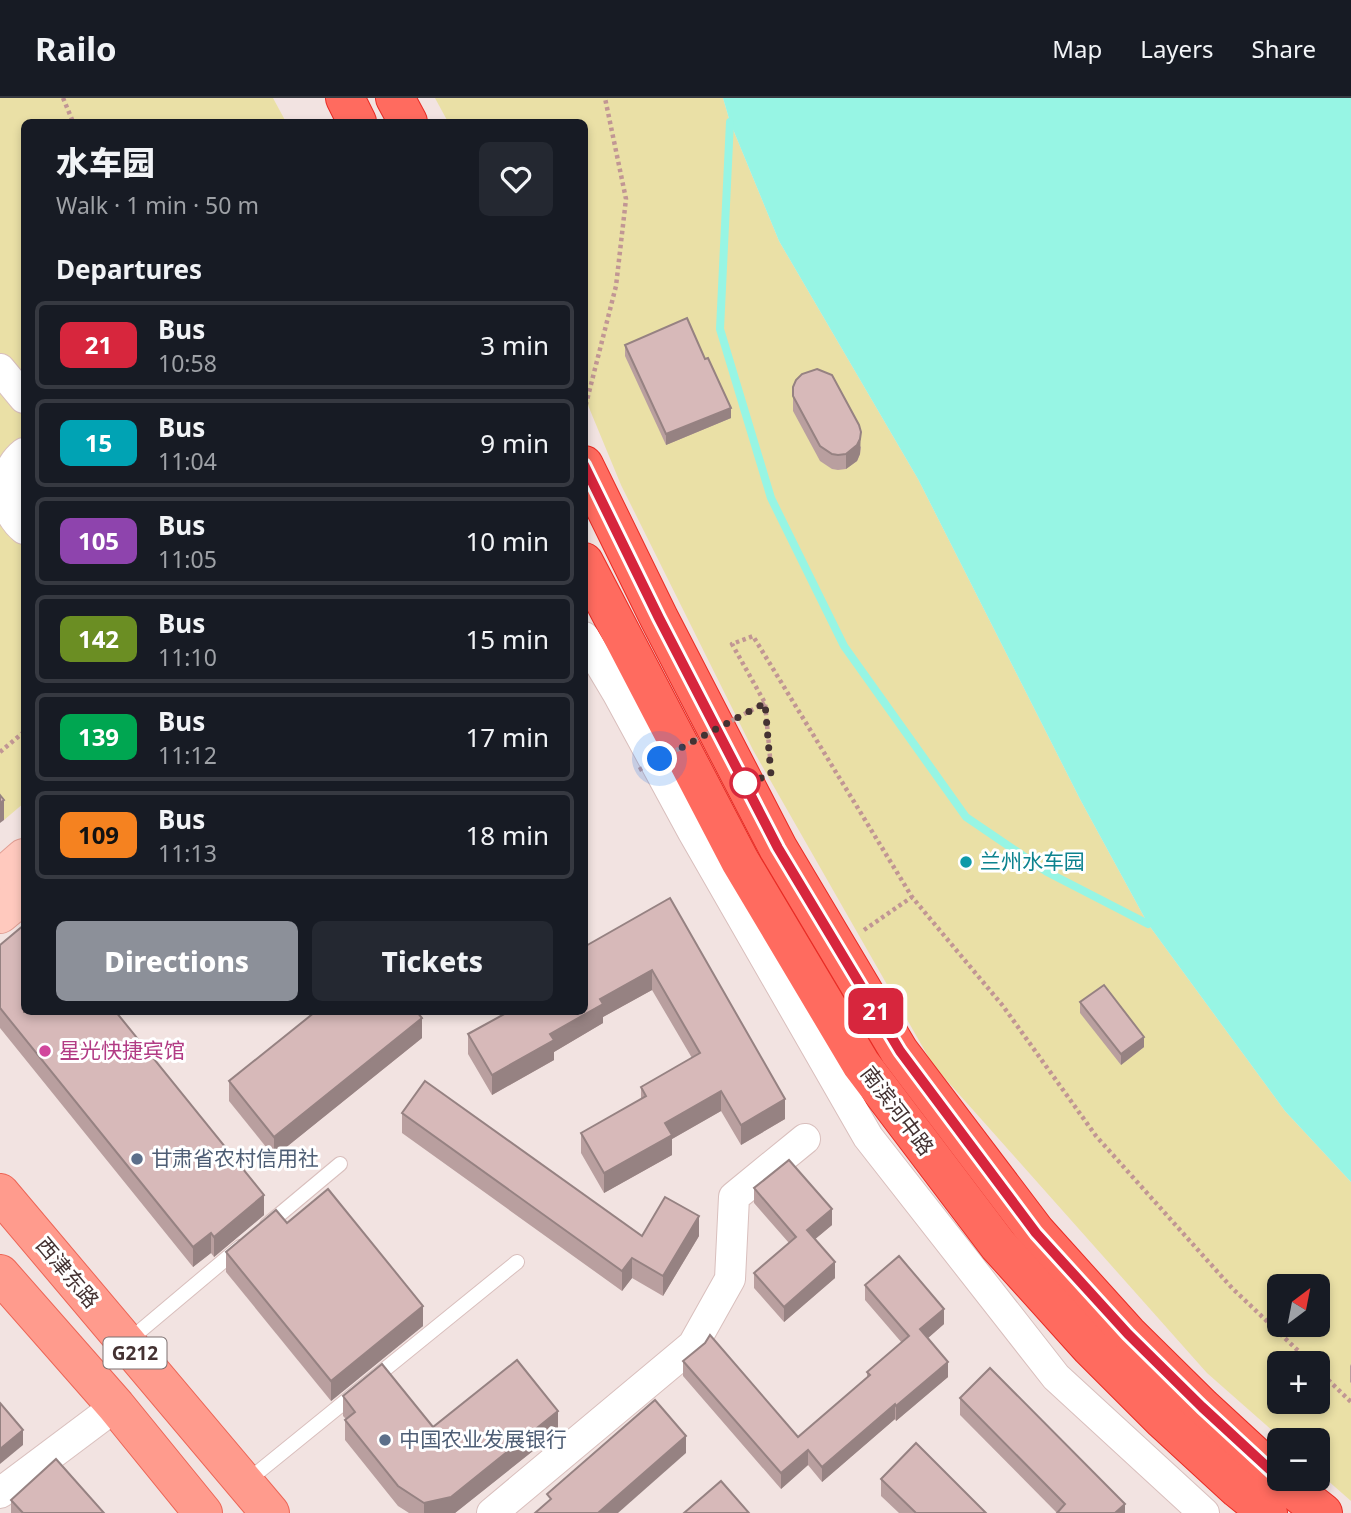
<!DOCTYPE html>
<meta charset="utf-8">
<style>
:root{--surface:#171b24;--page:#242831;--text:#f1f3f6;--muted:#9ea1a6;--line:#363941;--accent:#8c9099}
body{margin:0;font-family:"Noto Sans","Noto Sans SC",sans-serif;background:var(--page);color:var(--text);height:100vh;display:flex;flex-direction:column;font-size:26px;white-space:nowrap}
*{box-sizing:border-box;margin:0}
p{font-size:23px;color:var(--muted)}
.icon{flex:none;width:38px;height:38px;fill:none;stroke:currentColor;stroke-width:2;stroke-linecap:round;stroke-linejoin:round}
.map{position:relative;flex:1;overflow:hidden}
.drawer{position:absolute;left:21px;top:21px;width:567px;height:896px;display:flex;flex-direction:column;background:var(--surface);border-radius:10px;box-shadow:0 4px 10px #0003}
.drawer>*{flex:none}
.badge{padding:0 14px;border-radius:10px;font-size:24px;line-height:46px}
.needle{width:46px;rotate:32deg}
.controls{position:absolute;left:1267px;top:1176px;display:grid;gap:14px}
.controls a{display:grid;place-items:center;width:63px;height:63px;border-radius:10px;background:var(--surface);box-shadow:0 4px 10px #0003;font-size:35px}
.you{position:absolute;width:35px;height:35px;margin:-18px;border:5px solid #fff;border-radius:50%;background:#1a73e8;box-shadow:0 0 0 10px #1a73e833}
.map>.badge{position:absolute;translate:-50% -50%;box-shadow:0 0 0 4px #fff}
h2{padding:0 35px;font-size:26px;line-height:63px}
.round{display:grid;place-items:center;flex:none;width:74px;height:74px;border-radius:10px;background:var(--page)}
.overview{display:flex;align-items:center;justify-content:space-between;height:119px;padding:0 35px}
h1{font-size:33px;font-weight:800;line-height:52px}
.action{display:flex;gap:14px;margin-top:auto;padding:14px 35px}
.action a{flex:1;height:80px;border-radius:10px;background:var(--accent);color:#fff;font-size:28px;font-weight:800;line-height:80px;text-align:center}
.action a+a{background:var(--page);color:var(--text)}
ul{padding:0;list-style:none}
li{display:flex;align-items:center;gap:21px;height:88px;margin:0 14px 10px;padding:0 21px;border:4px solid var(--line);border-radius:10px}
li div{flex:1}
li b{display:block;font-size:26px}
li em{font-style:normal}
li .badge{min-width:77px;font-weight:700;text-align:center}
header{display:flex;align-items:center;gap:42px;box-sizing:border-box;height:98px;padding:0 35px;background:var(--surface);border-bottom:2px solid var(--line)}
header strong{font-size:33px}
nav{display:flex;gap:38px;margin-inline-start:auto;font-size:24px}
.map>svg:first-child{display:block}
.green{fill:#eae0a6;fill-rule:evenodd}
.water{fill:#97f5e4}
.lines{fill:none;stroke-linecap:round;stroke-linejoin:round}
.stream{stroke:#97f5e4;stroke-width:8}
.lane-casing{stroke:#d9bfbd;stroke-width:16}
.street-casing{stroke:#d9bfbd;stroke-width:32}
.secondary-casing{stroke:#e09e93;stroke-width:40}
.primary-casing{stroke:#ec6556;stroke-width:40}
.highway-casing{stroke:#e82c25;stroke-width:40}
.path{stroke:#c19694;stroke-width:4.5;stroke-dasharray:3.5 3.5;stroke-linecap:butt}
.lane{stroke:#fff;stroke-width:14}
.street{stroke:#fff;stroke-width:30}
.secondary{stroke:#ffc9be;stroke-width:38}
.primary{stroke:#ff9b8d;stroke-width:38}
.highway{stroke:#ff6b5f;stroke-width:38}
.path-bridge{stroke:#c19694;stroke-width:4.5;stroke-dasharray:3.5 3.5;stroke-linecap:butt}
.wall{fill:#b99f9f}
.shaded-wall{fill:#968282}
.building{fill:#d7b9b9;stroke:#968282;stroke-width:2}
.line-casing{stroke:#fff;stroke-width:16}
.line{stroke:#d7263d;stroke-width:10}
.walk{stroke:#443232;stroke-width:7;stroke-dasharray:0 12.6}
.stop-dot{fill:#fff;stroke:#d7263d;stroke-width:3.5}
.culture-dot{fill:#0f9aa8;stroke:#fff;stroke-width:2.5}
.hotel-dot{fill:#d1479c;stroke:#fff;stroke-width:2.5}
.service-dot{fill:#5c6f8a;stroke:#fff;stroke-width:2.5}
.labels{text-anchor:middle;stroke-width:6;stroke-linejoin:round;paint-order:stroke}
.shield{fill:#fff;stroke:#7c7070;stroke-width:2}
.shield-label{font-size:19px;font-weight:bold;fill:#443232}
.culture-label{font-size:21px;fill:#0d838f;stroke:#fff;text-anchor:start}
.hotel-label{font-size:21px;fill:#b23c85;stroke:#fff;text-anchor:start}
.street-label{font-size:21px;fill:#443232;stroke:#fff}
.service-label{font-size:21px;fill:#4e5e75;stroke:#fff;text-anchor:start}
</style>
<header>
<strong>Railo</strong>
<nav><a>Map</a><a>Layers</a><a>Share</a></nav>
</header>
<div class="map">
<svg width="1351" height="1415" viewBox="0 0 1351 1415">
<rect width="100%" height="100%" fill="#f2e3e1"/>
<g class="green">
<path d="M0 0H273L286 24H24V705L4 722 0 717Z"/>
<path d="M435 0H723L730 24 779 143 918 381 1081 703 1148 826 1285 1013 1351 1084V1403L1318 1374V1342H1283L1207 1275 933 967 753 652 621 387 585 300 584 24H448ZM1279 1188H1318V1227H1279ZM1279 1265H1318V1304H1279Z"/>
</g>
<path class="water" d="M723 0H1351V1084L1285 1013 1148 826 1081 703 918 381 779 143 730 24Z"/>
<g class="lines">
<path class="stream" d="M730 24 720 231 771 400 844 548 966 719 1047 774 1148 826"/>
<g class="lane-casing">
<g id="lane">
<path d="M267 1127 340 1066"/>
<path d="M127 1244 240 1149"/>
<path d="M246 1384 517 1164"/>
</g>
</g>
<g class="street-casing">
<g id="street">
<path d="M0 271 24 300"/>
<path d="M24 355C0 374 0 411 24 431"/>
<path d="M584 539 618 596 693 734 868 1039 1056 1279 1204 1415"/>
<path d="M0 1395 116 1308"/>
<path d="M492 1415 693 1247 730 1181 734 1099 805 1041"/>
</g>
</g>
<g class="secondary-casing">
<g id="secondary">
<path d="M0 781 24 760"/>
<path d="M0 816 24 796"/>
</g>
</g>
<g class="primary-casing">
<g id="primary">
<path d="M0 1095 270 1415"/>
<path d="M0 1176 116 1308 203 1415"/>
</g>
</g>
<g class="highway-casing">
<g id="highway">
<path d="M345 0 357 24"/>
<path d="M395 0 408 24"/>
<path d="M584 367 659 520 778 750 899 953 1036 1134 1128 1236 1202 1309 1279 1380"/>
<path d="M584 464 740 763 861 966 998 1147 1090 1249 1163 1322 1238 1391 1268 1415"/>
<path d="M1280 1381 1323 1415"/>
</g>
</g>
<g class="path">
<path d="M63 0 73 24"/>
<path d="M584 314 616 188 626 101 605 0"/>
<path d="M0 654 24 634"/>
<path d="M770 659 765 605 732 546 753 538 912 799 1003 908 1096 1038 1232 1190 1311 1265"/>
<path d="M864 832 912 799"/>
<path d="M1318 1272 1351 1304"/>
</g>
<use href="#lane" class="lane"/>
<use href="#street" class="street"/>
<use href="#secondary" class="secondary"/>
<use href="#primary" class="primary"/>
<use href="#highway" class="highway"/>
<path class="path-bridge" d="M639 672 765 605"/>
</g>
<g class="wall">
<path d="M625 247 705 261 731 320 666 347 625 258Z"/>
<path d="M793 289 861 349 860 356 857 363 846 371 838 372 832 371 820 363 793 313Z"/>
<path d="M670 800 785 1021 741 1047 721 1013 672 1041V1057L604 1095 581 1055V1035L641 1001V989L692 960 652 892 603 919V925L554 954V962L492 997 468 956V936L584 914Z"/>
<path d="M0 847 264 1117 214 1159 211 1155 193 1169 0 930Z"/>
<path d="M1080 904 1144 949 1121 967 1080 915Z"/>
<path d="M422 940 274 1059 229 1003V983Z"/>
<path d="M402 1015 642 1138H699L663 1198 632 1180 622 1193 402 1035Z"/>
<path d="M754 1090 832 1127 815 1141 835 1180 784 1224 754 1190V1175L789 1145 754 1105Z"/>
<path d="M287 1125 423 1228 331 1303 226 1174V1154Z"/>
<path d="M865 1187 944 1226 928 1240 948 1279 896 1323 895 1321 822 1384 808 1367 781 1391 683 1278V1263L798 1339 867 1279V1274L902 1245 865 1202Z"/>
<path d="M1351 1266V1285L1350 1284V1268Z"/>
<path d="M343 1298 433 1329 558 1333 455 1415H409L398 1408 345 1342V1322L346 1321 343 1318Z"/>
<path d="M960 1300 1125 1415H1057L960 1317Z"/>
<path d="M881 1381 986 1415H899L881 1398Z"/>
<path d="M11 1402 104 1415H11Z"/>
</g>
<g class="shaded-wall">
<path d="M731 310V320L666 347V336Z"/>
<path d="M861 334 860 356 857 363 846 371V356Z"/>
<path d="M4 702V722L0 725V705Z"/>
<path d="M652 872V892L603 919V925L554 954V962L492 997V977L600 901Z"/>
<path d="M422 920V940L274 1059V1039Z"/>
<path d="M1144 939V949L1121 967V956Z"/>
<path d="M721 993V1013L672 1041V1057L604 1095V1075L665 1025Z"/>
<path d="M785 1001V1021L741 1047V1027Z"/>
<path d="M264 1097V1117L214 1159V1139Z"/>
<path d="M832 1111V1127L807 1148V1132Z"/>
<path d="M699 1118V1138L663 1198V1178Z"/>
<path d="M211 1135V1155L193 1169V1149Z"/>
<path d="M632 1160V1180L622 1193V1173Z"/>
<path d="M835 1164V1180L784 1224V1209Z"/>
<path d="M423 1208V1228L331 1303V1283Z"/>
<path d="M944 1211V1226L920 1247V1231Z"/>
<path d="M948 1264V1279L896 1323V1308Z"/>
<path d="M895 1306V1321L822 1384V1369Z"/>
<path d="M558 1313V1333L455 1415H424V1405Z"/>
<path d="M23 1332V1347L0 1366V1351Z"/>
<path d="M686 1338V1355L618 1415H598Z"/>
<path d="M808 1352V1367L781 1391V1375Z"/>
<path d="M1125 1406V1415H1115Z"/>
</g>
<g class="building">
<path d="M687 220 705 261 708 260 731 310 666 336 625 247Z"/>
<path d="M817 271 832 277 859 327 861 334 860 341 857 347 846 356 838 357 832 356 820 348 793 298V289L796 282 802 276Z"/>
<path d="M0 697 4 702 0 705Z"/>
<path d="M670 800 785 1001 741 1027 721 993 665 1025 672 1037 604 1075 581 1035 646 998 641 989 700 955 652 872 600 901 603 906 550 936 554 942 492 977 468 936 508 914H584V849Z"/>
<path d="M24 827V914H116L264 1097 214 1139 211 1135 193 1149 0 910V847Z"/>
<path d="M1104 887 1144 939 1121 956 1080 904Z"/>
<path d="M315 914H417L422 920 274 1039 229 983Z"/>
<path d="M425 983 642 1138 665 1099 699 1118 663 1178 632 1160 622 1173 402 1015Z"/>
<path d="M789 1062 832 1111 807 1132 835 1164 784 1209 754 1175 796 1139 754 1090Z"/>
<path d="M328 1091 423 1208 331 1283 226 1154 276 1112 287 1125Z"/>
<path d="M899 1158 944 1211 920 1231 948 1264 896 1308 895 1306 822 1369 808 1352 781 1375 683 1263 705 1245 710 1237 798 1339 870 1277 867 1274 909 1238 865 1187Z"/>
<path d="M517 1262 558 1313 451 1399 424 1405 398 1388 345 1322 355 1314 343 1298 382 1266 433 1329Z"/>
<path d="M990 1270 1125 1406 1115 1415H1057L1065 1406 960 1300Z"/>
<path d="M655 1302 686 1338 598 1415H535L551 1401 547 1396Z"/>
<path d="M0 1305 23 1332 0 1351Z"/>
<path d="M916 1345 986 1415H916L881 1381Z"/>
<path d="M56 1361 104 1415H23L11 1402Z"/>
<path d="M721 1383 749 1415H684Z"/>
</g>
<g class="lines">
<g class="line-casing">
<path id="line" d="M584 367 659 520 778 750 900 953 1036 1135 1128 1236 1202 1309 1279 1380"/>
</g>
<use href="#line" class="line"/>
<path class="walk" d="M660 661 765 605 771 677 745 685"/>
</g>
<circle class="stop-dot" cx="745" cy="685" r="14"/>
<circle class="culture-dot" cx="966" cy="764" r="7"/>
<circle class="hotel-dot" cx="45" cy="953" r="7"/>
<g class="service-dot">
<circle cx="137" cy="1061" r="7"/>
<circle cx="385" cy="1342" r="7"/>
</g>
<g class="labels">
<rect class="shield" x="103.5" y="1239.5" width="63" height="31" rx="5"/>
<g class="shield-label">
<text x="135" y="1262">G212</text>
</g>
<g class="culture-label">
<text x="980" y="771">兰州水车园</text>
</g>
<g class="hotel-label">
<text x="59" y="960">星光快捷宾馆</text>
</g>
<g class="street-label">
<text transform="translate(897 1013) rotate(53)" y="7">南滨河中路</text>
<text transform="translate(67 1175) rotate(50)" y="7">西津东路</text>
</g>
<g class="service-label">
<text x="151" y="1068">甘肃省农村信用社</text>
<text x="399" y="1349">中国农业发展银行</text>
</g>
</g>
</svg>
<div class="controls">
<a><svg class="needle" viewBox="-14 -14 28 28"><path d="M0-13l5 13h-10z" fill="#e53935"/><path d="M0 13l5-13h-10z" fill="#9ea1a6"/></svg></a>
<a>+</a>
<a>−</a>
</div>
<div class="you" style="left:660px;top:661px"></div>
<b class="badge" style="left:876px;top:913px;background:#d7263d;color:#fff">21</b>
<section class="drawer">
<div class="overview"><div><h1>水车园</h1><p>Walk · 1 min · 50 m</p></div><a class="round"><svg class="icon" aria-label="heart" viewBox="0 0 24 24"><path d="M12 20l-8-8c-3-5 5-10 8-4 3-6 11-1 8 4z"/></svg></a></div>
<h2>Departures</h2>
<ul>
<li><span class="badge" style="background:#d7263d;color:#fff">21</span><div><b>Bus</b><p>10:58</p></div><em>3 min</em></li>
<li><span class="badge" style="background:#00a3b4;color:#fff">15</span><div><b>Bus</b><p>11:04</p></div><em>9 min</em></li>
<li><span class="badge" style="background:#8e44ad;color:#fff">105</span><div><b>Bus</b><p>11:05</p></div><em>10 min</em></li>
<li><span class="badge" style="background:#6b8e23;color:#fff">142</span><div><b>Bus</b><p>11:10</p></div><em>15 min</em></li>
<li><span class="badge" style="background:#00a651;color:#fff">139</span><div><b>Bus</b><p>11:12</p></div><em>17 min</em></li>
<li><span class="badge" style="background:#f58220;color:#111">109</span><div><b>Bus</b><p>11:13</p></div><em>18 min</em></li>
</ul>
<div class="action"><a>Directions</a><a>Tickets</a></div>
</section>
</div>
